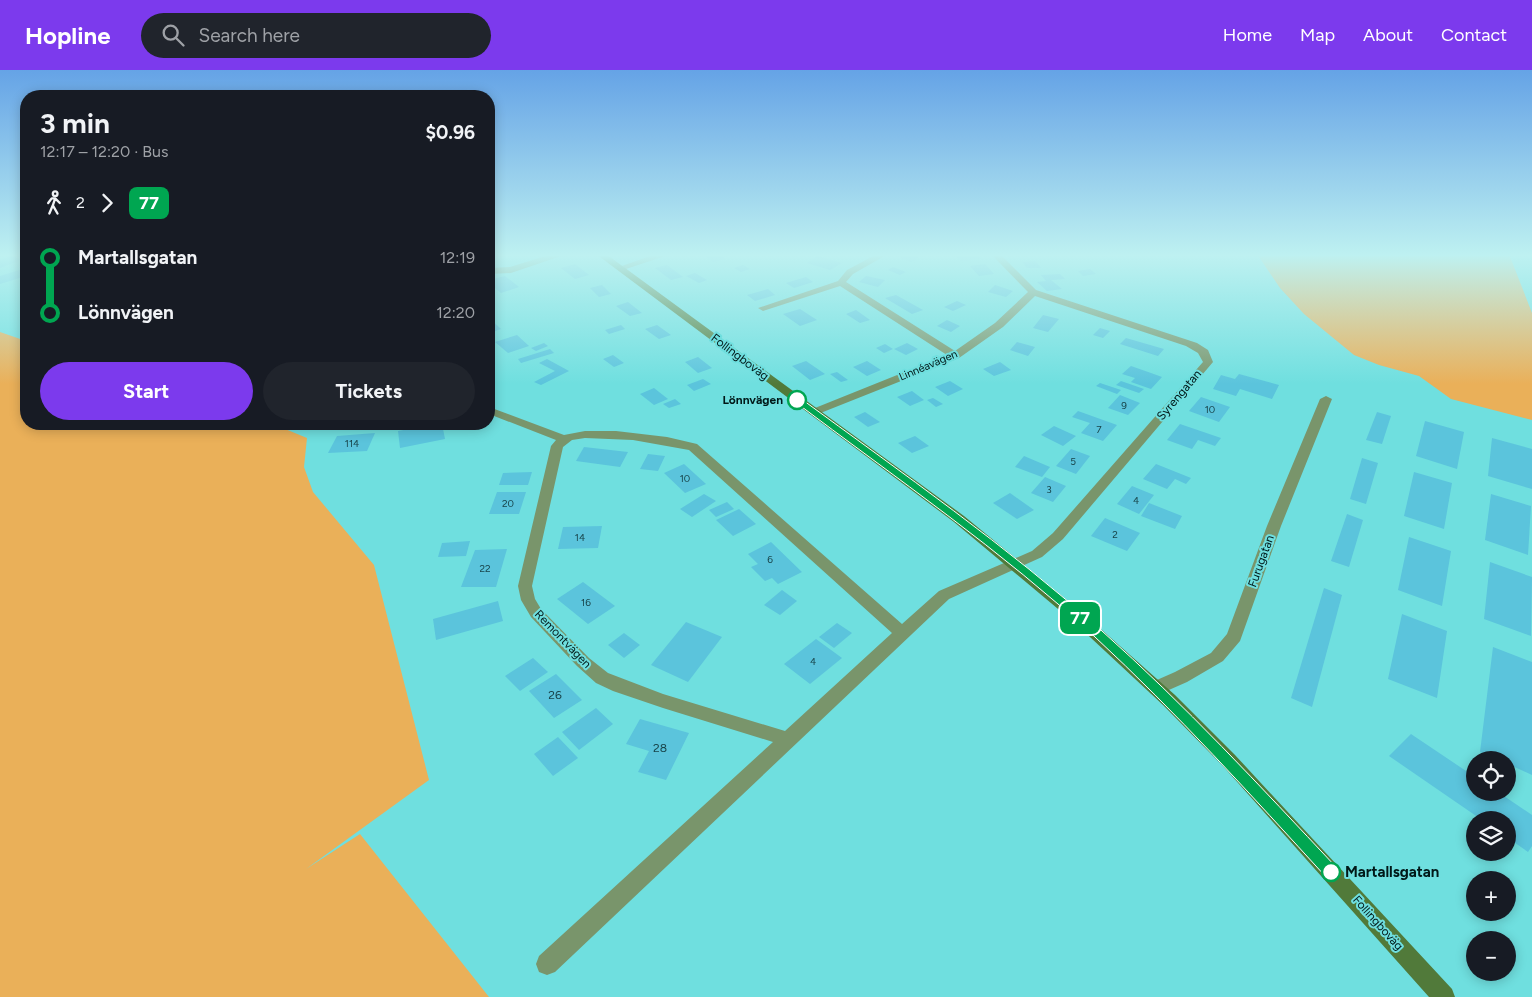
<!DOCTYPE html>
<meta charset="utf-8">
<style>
:root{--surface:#171b24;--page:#20242c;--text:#f1f3f6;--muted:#9ea1a6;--accent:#7c3aed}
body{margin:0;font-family:Figtree,sans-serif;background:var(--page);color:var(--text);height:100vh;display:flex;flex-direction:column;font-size:19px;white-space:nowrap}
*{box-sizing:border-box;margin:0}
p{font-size:16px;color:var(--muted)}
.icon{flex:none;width:28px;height:28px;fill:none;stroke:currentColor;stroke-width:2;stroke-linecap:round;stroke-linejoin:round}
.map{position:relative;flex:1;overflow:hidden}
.sheet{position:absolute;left:20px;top:20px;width:475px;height:340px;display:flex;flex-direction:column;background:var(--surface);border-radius:20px;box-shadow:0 2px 12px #0003}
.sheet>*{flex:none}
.badge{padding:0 10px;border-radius:8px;font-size:18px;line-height:32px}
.controls{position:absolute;left:1466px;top:681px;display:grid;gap:10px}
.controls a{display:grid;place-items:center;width:50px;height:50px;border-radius:50%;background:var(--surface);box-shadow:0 2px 12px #0003;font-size:25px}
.map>.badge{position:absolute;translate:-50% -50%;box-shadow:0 0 0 2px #fff}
.legs{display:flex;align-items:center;gap:8px;height:55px;padding:0 20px;font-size:16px}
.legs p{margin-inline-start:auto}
.headline{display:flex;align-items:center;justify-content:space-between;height:85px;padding:0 20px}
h1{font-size:28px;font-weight:700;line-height:38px}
.primary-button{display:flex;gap:10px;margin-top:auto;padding:10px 20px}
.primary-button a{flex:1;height:58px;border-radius:30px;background:var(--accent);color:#fff;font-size:20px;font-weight:700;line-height:58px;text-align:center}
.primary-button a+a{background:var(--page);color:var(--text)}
ul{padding:0 20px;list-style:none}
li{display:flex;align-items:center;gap:18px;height:55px;font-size:19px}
li i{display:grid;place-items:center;width:8px;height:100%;margin:0 6px;background:currentColor}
li i::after{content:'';width:12px;height:12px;margin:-6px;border:4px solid;border-radius:50%;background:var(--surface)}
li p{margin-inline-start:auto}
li:first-child i{background:linear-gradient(#0000 50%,currentColor 0)}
li:last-child i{background:linear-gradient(currentColor 50%,#0000 0)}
header{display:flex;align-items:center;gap:30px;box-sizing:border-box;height:70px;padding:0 25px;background:var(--accent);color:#fff}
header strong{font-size:24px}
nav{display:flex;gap:28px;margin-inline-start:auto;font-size:18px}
.search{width:350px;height:45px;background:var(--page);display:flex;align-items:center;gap:12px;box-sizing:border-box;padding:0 18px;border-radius:28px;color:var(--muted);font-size:19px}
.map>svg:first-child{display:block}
.green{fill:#eab059}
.building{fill:#5bc4dc}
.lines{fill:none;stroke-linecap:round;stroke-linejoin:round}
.minor{fill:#79956b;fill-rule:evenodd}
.secondary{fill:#517a3a;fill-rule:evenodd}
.line-1{fill:#00a651;stroke:#fff}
.stop-1-dot{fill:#fff;stroke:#00a651;stroke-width:2.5}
.labels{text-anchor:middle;stroke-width:4;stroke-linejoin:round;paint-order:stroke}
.number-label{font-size:10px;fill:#184349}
.far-street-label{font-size:11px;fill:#011818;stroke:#6fdfdf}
.street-label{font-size:12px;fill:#011818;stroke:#6fdfdf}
.stop-label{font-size:12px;font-weight:bold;fill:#011818;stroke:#6fdfdf;text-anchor:end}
.near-number-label{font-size:12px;fill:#184349}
.near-stop-label{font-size:15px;font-weight:bold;fill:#011818;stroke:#6fdfdf;text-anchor:start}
</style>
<header>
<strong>Hopline</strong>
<div class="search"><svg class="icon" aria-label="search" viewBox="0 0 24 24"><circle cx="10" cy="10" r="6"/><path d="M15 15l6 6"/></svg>Search here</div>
<nav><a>Home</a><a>Map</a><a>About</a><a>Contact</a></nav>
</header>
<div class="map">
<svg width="1532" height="927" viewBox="0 0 1532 927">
<rect width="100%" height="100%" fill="#6fdfdf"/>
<g class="green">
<path d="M1257 184H1509L1532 243V350L1451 329 1419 306 1379 295 1354 285 1304 244 1280 218Z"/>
<path d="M0 262 26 271V354H273L307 368 304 397 313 422 374 495 429 710 306 799 360 764 489 927H0Z"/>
</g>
<g class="building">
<path d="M702 184H719L725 189 713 192Z"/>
<path d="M896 184H917L915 186 919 187 917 188 919 189 911 192 900 188 903 187Z"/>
<path d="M976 184 981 189 961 191 956 186Z"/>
<path d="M12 186 21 190 0 198V190Z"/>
<path d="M818 186 842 193 830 200 807 193Z"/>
<path d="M1035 191 1041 198H1027L1022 192Z"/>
<path d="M575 194 589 205 575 209 561 198Z"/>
<path d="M985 194 994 204 979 206 970 196Z"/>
<path d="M667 195 683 207 671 210 655 198Z"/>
<path d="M743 195 750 199 741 202 734 198Z"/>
<path d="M893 197 906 202 900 205 888 200Z"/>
<path d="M26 198V206L0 214V206Z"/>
<path d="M1090 199 1096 204 1083 206 1078 201Z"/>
<path d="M695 203 707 210 699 213 686 206Z"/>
<path d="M1060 204 1065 209 1051 210 1062 219 1047 221 1037 212 1046 211 1041 205Z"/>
<path d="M505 206 519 217 501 223 489 213V210Z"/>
<path d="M866 206 885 210 878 217 859 212Z"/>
<path d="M806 207 813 212 794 218 786 213Z"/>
<path d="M602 215 611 224 599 227 590 218Z"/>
<path d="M995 215 1013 221 1006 227 988 222Z"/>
<path d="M768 219 775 225 755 231 747 225Z"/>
<path d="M896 225 923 240 912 244 885 228Z"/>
<path d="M957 231 966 235 953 241 944 237Z"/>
<path d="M628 232 642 243 630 246 616 236Z"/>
<path d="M800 239 817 250 800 256 783 244Z"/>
<path d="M856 240 870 250 860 253 846 244Z"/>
<path d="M1043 245 1059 249 1048 262 1033 258Z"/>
<path d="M489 248 501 259 489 263Z"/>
<path d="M947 250 960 256 951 262 937 256Z"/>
<path d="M621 255 625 259 609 264 605 260Z"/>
<path d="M657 255 671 265 659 269 645 259Z"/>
<path d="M1100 258 1110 261 1103 268 1093 265Z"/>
<path d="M517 265 529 276 508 283 495 272Z"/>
<path d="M1126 268 1164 279 1158 286 1120 274Z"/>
<path d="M1017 272 1035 277 1028 286 1010 280Z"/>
<path d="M544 273 548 276 536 281 531 278Z"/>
<path d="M907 273 918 279 906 285 894 279Z"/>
<path d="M885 274 893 279 884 283 876 278Z"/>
<path d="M550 279 554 283 521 293 518 289Z"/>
<path d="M613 285 624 293 614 297 603 289Z"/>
<path d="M698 287 712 298 698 303 685 292Z"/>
<path d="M547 289 569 301 541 315 534 312 555 301 539 293Z"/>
<path d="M806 291 825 304 810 310 792 296Z"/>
<path d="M867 291 881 300 867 306 853 297Z"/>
<path d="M1000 292 1011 300 994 306 983 299Z"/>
<path d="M1131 296 1151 303 1162 307 1151 319 1131 312 1135 308 1122 304Z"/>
<path d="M837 302 848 310 841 312 830 304Z"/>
<path d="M1239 304 1279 315 1272 329 1240 319 1236 326 1213 319 1221 305 1235 309Z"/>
<path d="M703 309 711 314 694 321 687 315Z"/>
<path d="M950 311 963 319 948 326 935 317Z"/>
<path d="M1121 311 1144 319 1139 323 1116 315Z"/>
<path d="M1100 313 1121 320 1117 324 1096 316Z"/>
<path d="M654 318 668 329 654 335 640 324Z"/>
<path d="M912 321 924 330 910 336 897 327Z"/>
<path d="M1120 325 1140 333 1128 345 1108 338Z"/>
<path d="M1201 327 1230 337 1219 352 1189 341Z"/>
<path d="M933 328 943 334 936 337 927 330Z"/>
<path d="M675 329 681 334 669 338 663 334Z"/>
<path d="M1078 341 1117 355 1103 371 1081 363 1090 353 1072 347Z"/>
<path d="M865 342 880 352 868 357 854 347Z"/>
<path d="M1377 342 1391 346 1382 374 1366 370Z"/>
<path d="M1425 351 1464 362 1457 399 1416 386Z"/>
<path d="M437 354H442L445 369 400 378 398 361Z"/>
<path d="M1180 354 1221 368 1215 376 1198 370 1192 379 1167 370Z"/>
<path d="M1054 356 1076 366 1063 376 1041 365Z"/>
<path d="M375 363 367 381 328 383 337 366Z"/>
<path d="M915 366 929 376 912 383 898 373Z"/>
<path d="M1492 368 1532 379V419L1488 406Z"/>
<path d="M584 377 628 382 620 397 576 391Z"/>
<path d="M1071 379 1090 386 1076 404 1056 396Z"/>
<path d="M648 384 665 386 658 401 640 399Z"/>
<path d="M1024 386 1050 397 1042 407 1015 397Z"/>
<path d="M1362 388 1378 393 1366 434 1350 429Z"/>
<path d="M684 394 706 414 685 423 664 403Z"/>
<path d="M1156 394 1191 408 1186 414 1175 409 1167 419 1143 409Z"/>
<path d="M532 402 528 415H499L503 403Z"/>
<path d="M1414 402 1452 413 1444 459 1404 446Z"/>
<path d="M1045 407 1066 416 1053 432 1031 423Z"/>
<path d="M1132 416 1154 425 1139 444 1117 434Z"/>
<path d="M497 422H526L519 444H489Z"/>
<path d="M1010 423 1034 440 1017 449 993 433Z"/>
<path d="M704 424 716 431 692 447 680 439Z"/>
<path d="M1491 424 1531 436 1528 485 1485 470Z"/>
<path d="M727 432 734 439 716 447 709 440Z"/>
<path d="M1149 433 1182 446 1175 459 1141 446Z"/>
<path d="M739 439 756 454 733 466 716 450Z"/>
<path d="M1347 444 1363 450 1349 497 1331 491Z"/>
<path d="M1105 448 1140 463 1127 481 1091 466Z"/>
<path d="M602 456 598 478 558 479 563 457Z"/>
<path d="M1409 467 1451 481 1442 536 1398 520Z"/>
<path d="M470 471 466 486 438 487 442 473Z"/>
<path d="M771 472 802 502 778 514 772 508 765 511 751 497 758 494 748 484Z"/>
<path d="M507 479 496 517H461L475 480Z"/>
<path d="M1490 492 1532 507 1531 566 1484 549Z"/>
<path d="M583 512 615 536 588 554 557 529Z"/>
<path d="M1324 518 1342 525 1312 637 1291 628Z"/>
<path d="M782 520 797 531 780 545 764 535Z"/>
<path d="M498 531 503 551 436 570 433 549Z"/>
<path d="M1402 544 1447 561 1437 628 1388 609Z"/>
<path d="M686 552 722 567 688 612 651 595Z"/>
<path d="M837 553 852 563 834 578 819 567Z"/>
<path d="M624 563 640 575 624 588 608 575Z"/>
<path d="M816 569 842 588 810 614 784 594Z"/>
<path d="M1493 577 1532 592V705L1508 694V690H1498L1480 682Z"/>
<path d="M533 588 548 602 520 621 505 606Z"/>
<path d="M556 604 582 630 554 648 529 621Z"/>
<path d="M596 638 613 654 579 680 562 662Z"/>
<path d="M640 649 689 663 666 710 638 702 649 681 626 674Z"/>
<path d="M1411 664 1475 707V722H1498L1532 745V776L1528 782 1508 768V750H1482L1389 686Z"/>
<path d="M558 667 578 688 553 706 534 684Z"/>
</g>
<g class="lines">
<g class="minor">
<path d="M552 184H567L511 203 489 204V198L510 197Z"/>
<path d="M656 184H671L620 201 616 198Z"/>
<path d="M877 184H888L853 204 846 212 955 281 995 253 1028 222 991 184H1000L1036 220 1197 273 1208 280 1213 292 1063 469 1042 487 949 529 555 902 547 905 539 902 536 894 539 886 773 672 663 638 613 621 596 613 577 596 531 547 521 530 518 516 551 376 556 370 489 344V337L564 365 585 361H616L667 367 697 374 902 554 939 521 1032 481 1053 463 1203 292 1198 283 1186 276 1035 226 1003 257 959 288 818 344H810L808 342 810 340 947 285 840 216 766 240 763 241 758 238 838 211 847 200ZM585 368 633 370 689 380 892 563 785 661 663 624 608 603 589 588 541 539 535 529 532 516 563 377 572 370Z"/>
<path d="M1326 326 1332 329 1281 456 1240 571 1223 591 1187 612 1162 623 1156 625 1150 623 1148 618 1150 613 1175 602 1211 583 1227 564 1267 456 1320 329Z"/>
<path d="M313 354H387C380 361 321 362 313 354Z"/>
</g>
<path class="secondary" d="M596 184H606L964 446 1086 546 1175 625 1235 685 1452 919 1455 927H1429L1223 696 1163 635 1076 554 954 452Z"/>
</g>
<linearGradient id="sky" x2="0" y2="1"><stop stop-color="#65a3e6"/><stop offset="0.59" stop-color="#bef1f1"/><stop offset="1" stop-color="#bef1f1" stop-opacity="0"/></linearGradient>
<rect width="1532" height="314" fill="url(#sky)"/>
<path class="line-1" d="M794 328H800C902 403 1007 476 1102 561 1185 635 1260 716 1336 797L1338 802 1336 807 1331 809 1326 807C1251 725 1177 643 1095 567 1002 481 896 408 794 331Z"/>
<g class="stop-1-dot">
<circle cx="797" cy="330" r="9"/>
<circle cx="1331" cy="802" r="9"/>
</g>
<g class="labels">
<g class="number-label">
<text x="1124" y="339">9</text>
<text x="1210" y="343">10</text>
<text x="1099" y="363">7</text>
<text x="352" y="377">114</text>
<text x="1073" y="395">5</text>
<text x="685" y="412">10</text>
<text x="1049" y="423">3</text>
<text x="1136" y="434">4</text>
<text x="508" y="437">20</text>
<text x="1115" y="468">2</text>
<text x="580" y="471">14</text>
<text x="770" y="493">6</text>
<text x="485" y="502">22</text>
<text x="586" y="536">16</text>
<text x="813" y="595">4</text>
</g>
<g class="far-street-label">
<text transform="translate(928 295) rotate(-23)" y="4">Linnéavägen</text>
</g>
<g class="street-label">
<text transform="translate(740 287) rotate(37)" y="4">Follingboväg</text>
<text transform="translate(1179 325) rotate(-50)" y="4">Syrengatan</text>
<text transform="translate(1261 491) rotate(-70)" y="4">Furugatan</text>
<text transform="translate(563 569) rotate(46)" y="4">Remontvägen</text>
<text transform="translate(1378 853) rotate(48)" y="4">Follingboväg</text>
</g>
<g class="stop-label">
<text x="783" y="334">Lönnvägen</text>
</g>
<g class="near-number-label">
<text x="555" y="629">26</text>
<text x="660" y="682">28</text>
</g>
<g class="near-stop-label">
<text x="1345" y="807">Martallsgatan</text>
</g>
</g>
</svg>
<div class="controls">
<a><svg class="icon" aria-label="locate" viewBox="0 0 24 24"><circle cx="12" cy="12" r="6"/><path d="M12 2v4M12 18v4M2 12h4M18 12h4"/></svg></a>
<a><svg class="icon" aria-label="layers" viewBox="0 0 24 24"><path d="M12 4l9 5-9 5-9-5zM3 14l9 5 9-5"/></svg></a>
<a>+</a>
<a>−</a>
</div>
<b class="badge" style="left:1080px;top:548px;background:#00a651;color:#fff">77</b>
<section class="sheet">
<div class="headline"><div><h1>3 min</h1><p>12:17 – 12:20 · Bus</p></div><b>$0.96</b></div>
<div class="legs"><svg class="icon" aria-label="walk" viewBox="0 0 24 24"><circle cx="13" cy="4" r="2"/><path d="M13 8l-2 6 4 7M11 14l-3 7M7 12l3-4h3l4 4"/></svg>2<svg class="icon" aria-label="forward" viewBox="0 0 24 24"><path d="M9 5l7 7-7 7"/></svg><b class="badge" style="background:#00a651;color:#fff">77</b></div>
<ul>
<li><i style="color:#00a651"></i><b>Martallsgatan</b><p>12:19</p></li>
<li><i style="color:#00a651"></i><b>Lönnvägen</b><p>12:20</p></li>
</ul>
<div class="primary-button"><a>Start</a><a>Tickets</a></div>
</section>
</div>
